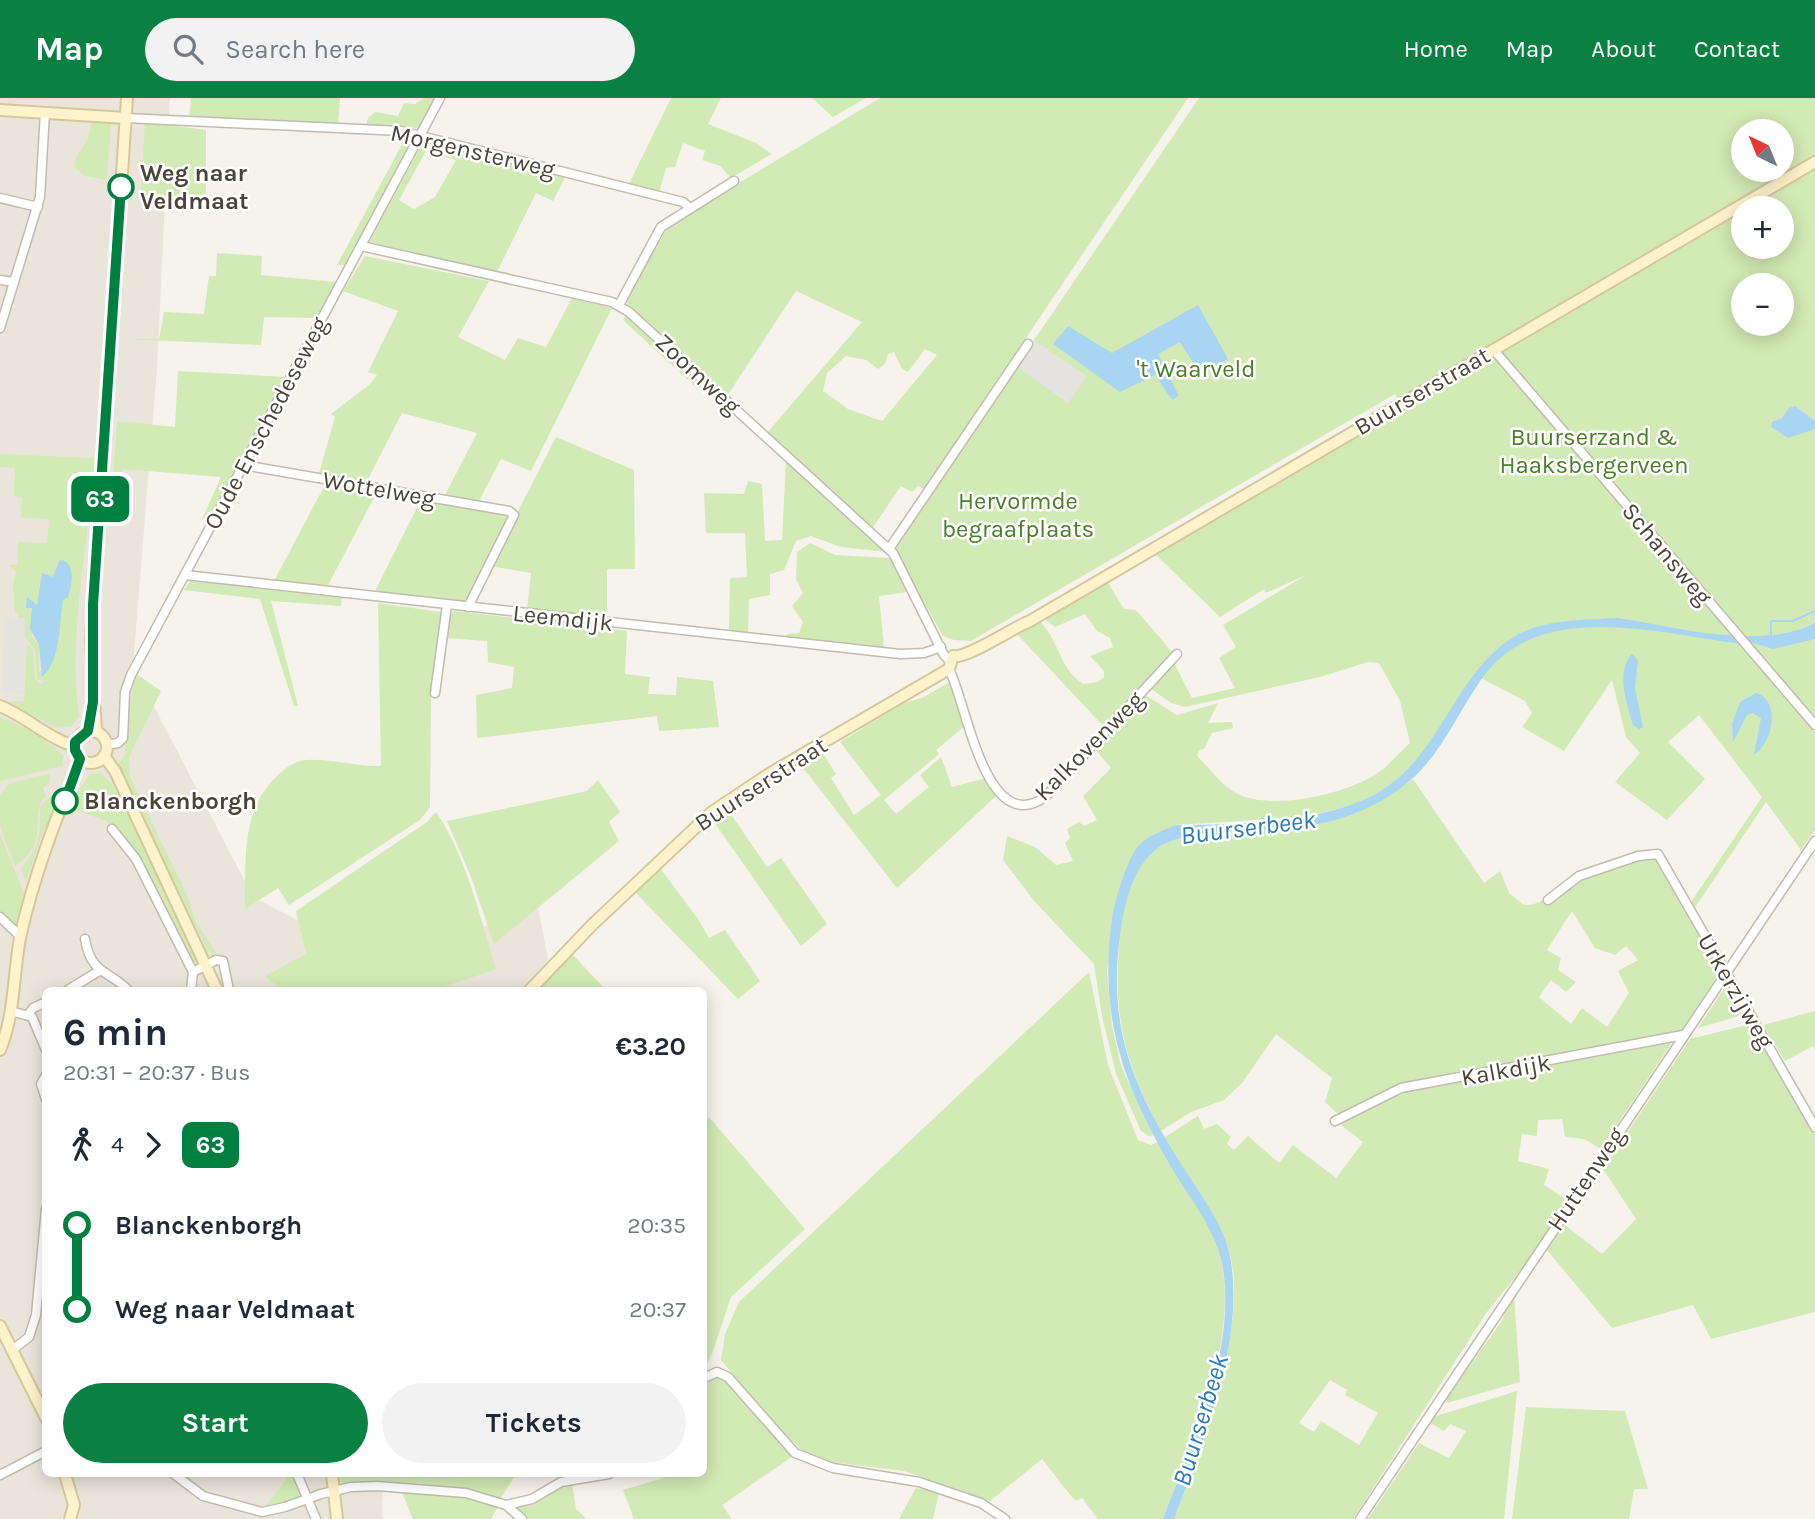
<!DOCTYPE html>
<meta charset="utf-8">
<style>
:root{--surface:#fff;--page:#f2f2f3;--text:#1f2937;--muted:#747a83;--accent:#0b8043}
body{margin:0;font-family:Karla,sans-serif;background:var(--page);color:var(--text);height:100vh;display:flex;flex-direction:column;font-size:26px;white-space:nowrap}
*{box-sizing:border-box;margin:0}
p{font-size:23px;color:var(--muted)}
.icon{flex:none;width:38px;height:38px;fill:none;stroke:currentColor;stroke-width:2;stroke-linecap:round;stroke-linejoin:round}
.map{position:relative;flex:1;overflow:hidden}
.sheet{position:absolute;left:42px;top:889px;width:665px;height:490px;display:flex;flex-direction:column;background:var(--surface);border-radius:10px;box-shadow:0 4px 18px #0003}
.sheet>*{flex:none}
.badge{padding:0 14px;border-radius:10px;font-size:24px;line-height:46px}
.needle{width:46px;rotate:317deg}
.fabs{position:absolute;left:1731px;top:21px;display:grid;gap:14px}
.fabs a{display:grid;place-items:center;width:63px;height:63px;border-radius:50%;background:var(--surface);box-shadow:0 4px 18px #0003;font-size:35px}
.map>.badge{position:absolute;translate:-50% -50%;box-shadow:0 0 0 4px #fff}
.legs{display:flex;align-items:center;gap:10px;height:77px;padding:0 21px;font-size:23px}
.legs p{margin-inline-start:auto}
.summary{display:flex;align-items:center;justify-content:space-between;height:119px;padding:0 21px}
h1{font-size:38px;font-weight:700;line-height:52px}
.action{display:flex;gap:14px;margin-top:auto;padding:14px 21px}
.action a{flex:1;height:80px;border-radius:42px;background:var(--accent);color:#fff;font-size:28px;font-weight:700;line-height:80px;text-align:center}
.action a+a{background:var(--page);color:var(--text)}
ul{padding:0 21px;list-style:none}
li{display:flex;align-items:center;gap:24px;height:84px;font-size:26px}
li i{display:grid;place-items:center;width:10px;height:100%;margin:0 9px;background:currentColor}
li i::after{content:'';width:18px;height:18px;margin:-9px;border:5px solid;border-radius:50%;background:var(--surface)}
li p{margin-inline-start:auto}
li:first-child i{background:linear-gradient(#0000 50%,currentColor 0)}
li:last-child i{background:linear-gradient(currentColor 50%,#0000 0)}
header{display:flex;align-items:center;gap:42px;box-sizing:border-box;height:98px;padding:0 35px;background:var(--accent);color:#fff}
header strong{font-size:33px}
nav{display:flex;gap:38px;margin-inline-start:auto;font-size:24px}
.search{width:490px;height:63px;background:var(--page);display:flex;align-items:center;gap:18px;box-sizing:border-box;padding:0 24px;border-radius:38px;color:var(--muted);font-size:26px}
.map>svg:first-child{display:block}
.residential{fill:#eae5da}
.green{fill:#d2eab5;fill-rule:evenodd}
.parking{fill:#e5e3e0}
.water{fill:#a9d4f2}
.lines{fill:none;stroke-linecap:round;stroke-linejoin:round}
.stream{stroke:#a9d4f2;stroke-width:2}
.street-casing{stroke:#c2bbae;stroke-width:11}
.secondary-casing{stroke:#d6c79b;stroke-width:14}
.street{stroke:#fff;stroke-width:8}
.secondary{stroke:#fff3cd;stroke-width:10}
.line-1-casing{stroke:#fff;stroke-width:16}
.line-1{stroke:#008040;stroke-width:10}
.stop-1-dot{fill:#fff;stroke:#008040;stroke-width:3.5}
.labels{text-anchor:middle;stroke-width:5;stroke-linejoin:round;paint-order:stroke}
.street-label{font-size:24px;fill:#4b4439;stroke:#fff}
.stop-label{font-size:24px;font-weight:bold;fill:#4b4439;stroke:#fff;text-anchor:start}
.park-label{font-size:24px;fill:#4a7f2a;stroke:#fff}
.water-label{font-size:26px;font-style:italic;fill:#2e7ab2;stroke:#fff}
</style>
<header>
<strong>Map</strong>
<div class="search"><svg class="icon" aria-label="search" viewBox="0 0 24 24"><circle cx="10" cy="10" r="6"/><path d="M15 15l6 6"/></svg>Search here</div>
<nav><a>Home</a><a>Map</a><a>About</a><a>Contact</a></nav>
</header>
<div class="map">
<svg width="1815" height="1421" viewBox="0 0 1815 1421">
<rect width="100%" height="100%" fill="#f6f3ec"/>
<path class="residential" d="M0 0H170L157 270 133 568 253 799 379 864 538 810 554 892H46V1376H383L382 1421H0Z"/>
<g class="green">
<path d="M191 0H340L338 27 189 21Z"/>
<path d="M423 0H435L418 30 366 28 368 20 375 14 398 18 404 5 415 6Z"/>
<path d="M671 0H721L708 26 756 45 772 56 731 80 720 68 702 62 705 53 683 45 675 69 666 70 659 95 628 88Z"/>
<path d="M812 0H866L833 19Z"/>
<path d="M880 0H1188L924 391 918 388 912 394 901 388 872 431 767 335 862 224 796 193 727 298 634 214 626 203 669 127ZM925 251 937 257 882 323 848 311 823 293 827 275 846 258 866 262 878 271 885 266 888 256 894 254 902 271 908 274Z"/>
<path d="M1199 0H1815V732L1801 752 1766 704 1692 814 1689 807 1762 699 1699 617 1668 644 1705 681 1667 722 1615 684 1640 655 1626 639 1612 582 1564 653 1522 629 1532 615 1525 603 1475 577 1422 659 1388 689 1360 705 1305 719 1176 727 1138 749 1117 798 1107 873 1112 928 1121 968 1153 1037 1150 1039 1141 1033 1116 976 1102 918 1094 866 1035 804 1003 762 1007 738 1035 749 1056 767 1073 763 1065 745 1070 740 1067 731 1079 724 1084 728 1097 722 1083 698 1111 670 1095 651 1145 597 1177 617 1218 605 1208 625 1232 624 1233 630 1212 635 1204 651 1199 652 1197 658C1210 670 1221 687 1236 695 1270 714 1347 696 1378 675 1389 667 1399 655 1410 645L1400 603 1379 565 1368 564 1320 579 1185 609 1171 605 1150 590 1173 563 1192 600 1235 590 1219 560 1236 549 1223 527 1306 477 1266 495 1264 491 1220 519 1155 456 1403 309 1395 296 971 543 954 542 943 538 893 449ZM1743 33H1782V72H1743ZM1743 110H1782V149H1743ZM1743 187H1782V226H1743Z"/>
<path d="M91 24 111 26 107 82 85 78 74 69C76 51 90 49 91 24Z"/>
<path d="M145 24 206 32V107L140 104Z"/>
<path d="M406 39 411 47 345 167H337Z"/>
<path d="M423 44 565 79 553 103 536 95 496 176 368 146ZM426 53 456 62 435 99 414 111 399 102Z"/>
<path d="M217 155 262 158 261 177 336 184 317 220 264 219 261 247 122 241H159L164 214 204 216 209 178H216Z"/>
<path d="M365 158 489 183 458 239 505 262 518 240 546 249 572 200 612 210 531 373 501 361 479 403 445 397 477 335 402 315 367 383 319 375 335 319 331 316 370 286 377 277 368 274 398 213 343 193Z"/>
<path d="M626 218 702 287 698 291 623 222Z"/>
<path d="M178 273 285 279 209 426 203 419 221 379 122 371 118 425H110L117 323 175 329Z"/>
<path d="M556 339 634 372 635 471H607V521L527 512 531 475 490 468Z"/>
<path d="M0 356 94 360C90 446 67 532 79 618L72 628 57 630 7 604 24 603 27 546 33 552 35 581 40 586 49 581 44 583 37 581 35 551 18 531V516L15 514 13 487 16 473 9 467 17 466 18 444 47 445 49 421 21 420 22 399 14 398 15 370 0 369ZM59 463 72 473 68 499 63 502 49 570 39 573V546L32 539V510H26L27 501 37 508 40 484 53 479Z"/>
<path d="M786 364 887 454 841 449 811 438 796 443 784 472 770 476V497L749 501 748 536 729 534 730 480 747 479 745 435H706L704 395 744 396 748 383 762 386 765 443 782 442Z"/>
<path d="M327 383 378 392 327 489 274 483Z"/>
<path d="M422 400 504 415 507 420 464 504 374 495Z"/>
<path d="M810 445 835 457 890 460 908 494 879 498 884 549 784 540 787 536 799 535 803 524 792 508 803 495 796 481 797 454Z"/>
<path d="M190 483 342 500 341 508 271 503 298 608H294L260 501 184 492Z"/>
<path d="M1107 483 1124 511 1136 512 1172 554 1106 631 1017 536 1038 523C1059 538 1056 567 1083 586L1098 584 1104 579V573L1090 558 1113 549 1110 540 1097 533 1085 516 1055 529 1043 520Z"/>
<path d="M378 505 441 514 431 603 430 709 420 722 289 807 278 790 245 811C246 764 240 712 278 677 286 670 294 663 306 662 331 660 357 669 381 668Z"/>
<path d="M454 513 627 533 625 576 650 579 648 596 676 597 677 579 713 583 719 629 659 633 657 618 477 640 476 597 512 590 514 569 488 564 487 543 446 540 448 520Z"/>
<path d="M135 575 161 593 129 659 130 679 187 797 195 822 216 855 212 861 117 668 126 656 124 645Z"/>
<path d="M948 585 952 587 965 628 936 652 939 656 884 702 896 716 929 689 920 677 941 659 952 689 986 680 996 698 897 790 800 666 822 654 836 676 831 680 854 717 881 697 840 644 904 605 922 600Z"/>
<path d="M0 619C24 628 43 640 63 657V668L0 683Z"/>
<path d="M100 675 113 687 159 776 199 866 192 867 162 800 158 801 133 752 106 723 69 709 89 676Z"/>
<path d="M50 676V684L43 690 46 698C27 716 53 743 15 768L0 729V697L10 685Z"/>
<path d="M1413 681 1484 785 1500 773 1509 795 1524 807C1543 808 1548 795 1562 786 1586 770 1618 764 1646 755L1654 759 1721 873 1682 932 1394 992 1338 1016 1325 1004 1332 980 1276 936 1242 985 1224 1002 1191 1014 1161 1033C1127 971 1113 921 1119 850 1121 817 1129 769 1159 749 1189 729 1264 733 1301 729 1339 725 1383 704 1413 681ZM1572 813 1595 850 1615 857 1626 848 1638 862 1618 873 1629 895 1607 929 1582 910 1571 926 1539 899 1551 882 1566 894 1576 884 1558 872 1561 860 1547 852Z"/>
<path d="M598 682 620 714 609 724 619 743 494 846 471 779 447 723 587 693Z"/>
<path d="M59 698 48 729 44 731 26 783 21 771C40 748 40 738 40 710L48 700Z"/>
<path d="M728 712 767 769 781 760 827 826 801 848 714 724Z"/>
<path d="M436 714C467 759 480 820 496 871L435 892H281L265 878 306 856 296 813 427 724Z"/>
<path d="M0 736 26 800 18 831 0 814Z"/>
<path d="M660 770 698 821 709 840 725 832 760 883 738 901 635 794Z"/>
<path d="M572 856 606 892H539Z"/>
<path d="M1089 874 1108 967 1138 1042 1151 1047 1157 1044C1173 1071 1204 1113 1215 1141 1247 1227 1194 1340 1163 1421H1098L1082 1400 1076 1403 1071 1398 1042 1361 990 1403 904 1373 831 1364 803 1353 781 1333 721 1262 725 1236 739 1204Z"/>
<path d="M1728 885 1746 916 1698 930Z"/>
<path d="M1815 913V951L1813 948 1785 963 1763 927Z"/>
<path d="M1751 926 1815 1036V1214L1711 1241 1693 1207 1612 1230 1546 1151 1565 1127 1602 1156 1636 1121 1603 1071 1690 941Z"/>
<path d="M1668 945 1671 946 1601 1051 1584 1041 1565 1039 1562 1021 1538 1022 1537 1038 1522 1036 1518 1063 1549 1071 1544 1087 1567 1102 1524 1168 1487 1214 1353 1421H1174C1201 1349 1253 1221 1227 1146 1213 1107 1183 1075 1165 1039L1198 1018 1204 1031 1217 1026 1231 1039 1227 1046 1234 1052 1248 1038 1279 1065 1293 1047 1336 1080 1363 1044 1338 1025 1404 994ZM1330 1282 1347 1292 1345 1297 1378 1315 1359 1347 1321 1323 1314 1334 1299 1325Z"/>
<path d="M709 1019 805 1131 731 1199 712 1256 704 1271V1024Z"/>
<path d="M1514 1197 1520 1284 1447 1305V1300L1501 1224Z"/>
<path d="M715 1278 721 1279 793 1358 722 1407 732 1421H634L623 1392 670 1378 669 1376H704V1284Z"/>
<path d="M1517 1293 1504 1421H1368L1419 1345 1449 1360 1466 1333 1450 1326 1444 1333 1427 1323 1430 1320Z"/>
<path d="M1526 1309 1625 1313 1648 1391H1634L1629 1421H1512Z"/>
<path d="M341 1376H516L499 1403 420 1385 342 1387Z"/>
<path d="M289 1378 294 1380 300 1400 265 1409Z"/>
<path d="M572 1385 576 1411 587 1421H525L512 1410Z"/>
<path d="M916 1390 939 1395 933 1421H899Z"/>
<path d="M402 1394 455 1396 498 1409 491 1421H413Z"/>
</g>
<g class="parking">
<path d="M1034 242 1087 278 1068 305 1016 268Z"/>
<path d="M25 519 24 596 2 595 4 520Z"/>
</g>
<g class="water">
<path d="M1198 207 1228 261 1201 277 1180 244 1158 256 1179 298 1172 302 1155 277 1120 294 1053 246 1068 228 1112 255Z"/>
<path d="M1795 308 1815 323V331L1788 340 1771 329 1772 324 1782 320 1789 310Z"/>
<path d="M63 462C76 469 72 487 68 499L63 502C59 525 61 563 42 579L39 546 30 531 32 510H26L27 499 37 507 42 475 53 479 59 463Z"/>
<path d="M1618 520C1675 529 1763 553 1815 525V541L1773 551 1753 545 1741 546C1660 536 1537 499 1481 582 1455 619 1437 666 1398 692 1368 713 1337 724 1302 729 1265 734 1186 729 1158 750 1134 767 1125 803 1121 830 1106 929 1133 991 1185 1072 1202 1099 1224 1127 1230 1158 1246 1243 1203 1343 1174 1421H1163C1192 1344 1236 1255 1223 1171 1218 1136 1194 1106 1176 1077 1125 991 1098 923 1112 821 1114 804 1128 759 1139 747 1149 737 1164 732 1176 727 1237 727 1338 725 1388 688 1444 649 1458 569 1519 536 1548 521 1586 522 1618 520Z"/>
<path d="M1632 556 1638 562 1635 590 1643 629 1639 631 1633 627C1627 606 1615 574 1632 556Z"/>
<path d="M1756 595C1782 603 1772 646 1754 657L1761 620 1752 615 1747 617 1733 644 1732 626 1740 604Z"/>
</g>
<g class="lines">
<path class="stream" d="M1771 537V523H1793L1815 513"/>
<g class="street-casing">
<g id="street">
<path d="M126 20 401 33 683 104 689 109"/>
<path d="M0 100 38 109"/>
<path d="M361 148 612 204 629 214 893 455 944 557 951 564"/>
<path d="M0 182 14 184"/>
<path d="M619 207 661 129 734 83"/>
<path d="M0 230 40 99 45 14"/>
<path d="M1493 251 1815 627"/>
<path d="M243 367 509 413 514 417 468 509"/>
<path d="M889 451 1028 246"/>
<path d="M185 477 900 556 924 555 941 549"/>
<path d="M949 571C967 605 985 741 1045 699L1177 556"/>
<path d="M435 595 447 507"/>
<path d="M106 647 118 645 123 640 125 594 131 577 440 0"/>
<path d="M112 731 136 761 193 874 191 892"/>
<path d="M1548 802 1579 778 1638 758 1658 756 1815 1029"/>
<path d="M0 819 21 839"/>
<path d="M85 841C91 877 109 872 128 892"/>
<path d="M193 874 216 862 223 863 229 892"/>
<path d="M68 892 99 873"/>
<path d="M11 913 32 919 46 952"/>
<path d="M28 917 33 910 46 904"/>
<path d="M46 977 41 986 46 1001"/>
<path d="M1335 1023 1401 990 1683 937"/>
<path d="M12 1252 29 1239 36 1217 46 1111"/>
<path d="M704 1280 717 1274 728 1279 795 1355 833 1370 919 1384 981 1405 1005 1421"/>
<path d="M174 1376 203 1398 262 1414 285 1409 321 1396 351 1389 377 1388 466 1395 506 1407 532 1401 561 1384 609 1376"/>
<path d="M297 1376 316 1421"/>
<path d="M0 1377 46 1353"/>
<path d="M506 1407 522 1421"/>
<path d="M1360 1421 1815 743"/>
</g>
</g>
<g class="secondary-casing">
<g id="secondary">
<path d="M0 12 126 20"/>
<path d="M0 608C26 618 48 641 75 648"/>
<circle cx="91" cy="649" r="16"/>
<path d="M96 634 91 542 127 0"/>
<path d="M104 658 115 673 217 892"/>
<path d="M530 892 592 827 712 714 769 676 949 571 953 558C967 561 1012 530 1030 523L1815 64"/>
<path d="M0 952C15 916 13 878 20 840 33 779 57 718 80 661"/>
<path d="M0 1228 46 1320"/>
<path d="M65 1376 74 1407 70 1421"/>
<path d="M332 1376 337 1421"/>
</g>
</g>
<use href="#street" class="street"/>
<use href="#secondary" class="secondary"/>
</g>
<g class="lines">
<g class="line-1-casing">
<path id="line-1" d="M65 703 80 661 75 652V644L88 633 93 604V507L121 89"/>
</g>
<use href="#line-1" class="line-1"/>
</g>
<g class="stop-1-dot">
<circle cx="121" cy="89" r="12"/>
<circle cx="65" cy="703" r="12"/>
</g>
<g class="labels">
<g class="street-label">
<text transform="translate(473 53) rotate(13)" y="8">Morgensterweg</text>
<text transform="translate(698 276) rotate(43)" y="8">Zoomweg</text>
<text transform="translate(1422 293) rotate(-30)" y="8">Buurserstraat</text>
<text transform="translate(266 325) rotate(-62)" y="8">Oude Enschedeseweg</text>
<text transform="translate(379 391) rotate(10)" y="8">Wottelweg</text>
<text transform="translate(1667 456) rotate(50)" y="8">Schansweg</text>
<text transform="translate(563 520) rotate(6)" y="8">Leemdijk</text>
<text transform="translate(1089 648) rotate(-45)" y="8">Kalkovenweg</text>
<text transform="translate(761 686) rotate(-33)" y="8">Buurserstraat</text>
<text transform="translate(1736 893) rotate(60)" y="8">Urkerzijweg</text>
<text transform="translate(1506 972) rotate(-10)" y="8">Kalkdijk</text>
<text transform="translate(1586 1081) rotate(-56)" y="8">Huttenweg</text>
</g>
<g class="stop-label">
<text x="140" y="83">Weg naar<tspan x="140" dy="28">Veldmaat</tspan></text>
<text x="84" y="711">Blanckenborgh</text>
</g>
<g class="park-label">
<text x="1196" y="279">'t Waarveld</text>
<text x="1594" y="347">Buurserzand &amp;<tspan x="1594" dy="28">Haaksbergerveen</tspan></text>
<text x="1018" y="411">Hervormde<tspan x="1018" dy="28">begraafplaats</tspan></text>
</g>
<g class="water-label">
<text transform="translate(1248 729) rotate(-7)" y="9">Buurserbeek</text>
<text transform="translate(1200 1322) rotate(-73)" y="9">Buurserbeek</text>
</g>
</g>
</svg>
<div class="fabs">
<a><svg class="needle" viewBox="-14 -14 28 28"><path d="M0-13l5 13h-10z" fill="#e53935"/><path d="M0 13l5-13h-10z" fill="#747a83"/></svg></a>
<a>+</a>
<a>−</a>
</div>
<b class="badge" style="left:100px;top:401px;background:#008040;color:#fff">63</b>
<section class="sheet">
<div class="summary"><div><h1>6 min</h1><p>20:31 – 20:37 · Bus</p></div><b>€3.20</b></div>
<div class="legs"><svg class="icon" aria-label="walk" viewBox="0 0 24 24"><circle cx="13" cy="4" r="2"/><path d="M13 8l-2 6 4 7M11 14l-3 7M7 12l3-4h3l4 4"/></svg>4<svg class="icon" aria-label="forward" viewBox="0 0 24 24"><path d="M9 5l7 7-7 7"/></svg><b class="badge" style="background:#008040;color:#fff">63</b></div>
<ul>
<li><i style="color:#008040"></i><b>Blanckenborgh</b><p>20:35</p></li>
<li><i style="color:#008040"></i><b>Weg naar Veldmaat</b><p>20:37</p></li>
</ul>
<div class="action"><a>Start</a><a>Tickets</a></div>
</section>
</div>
